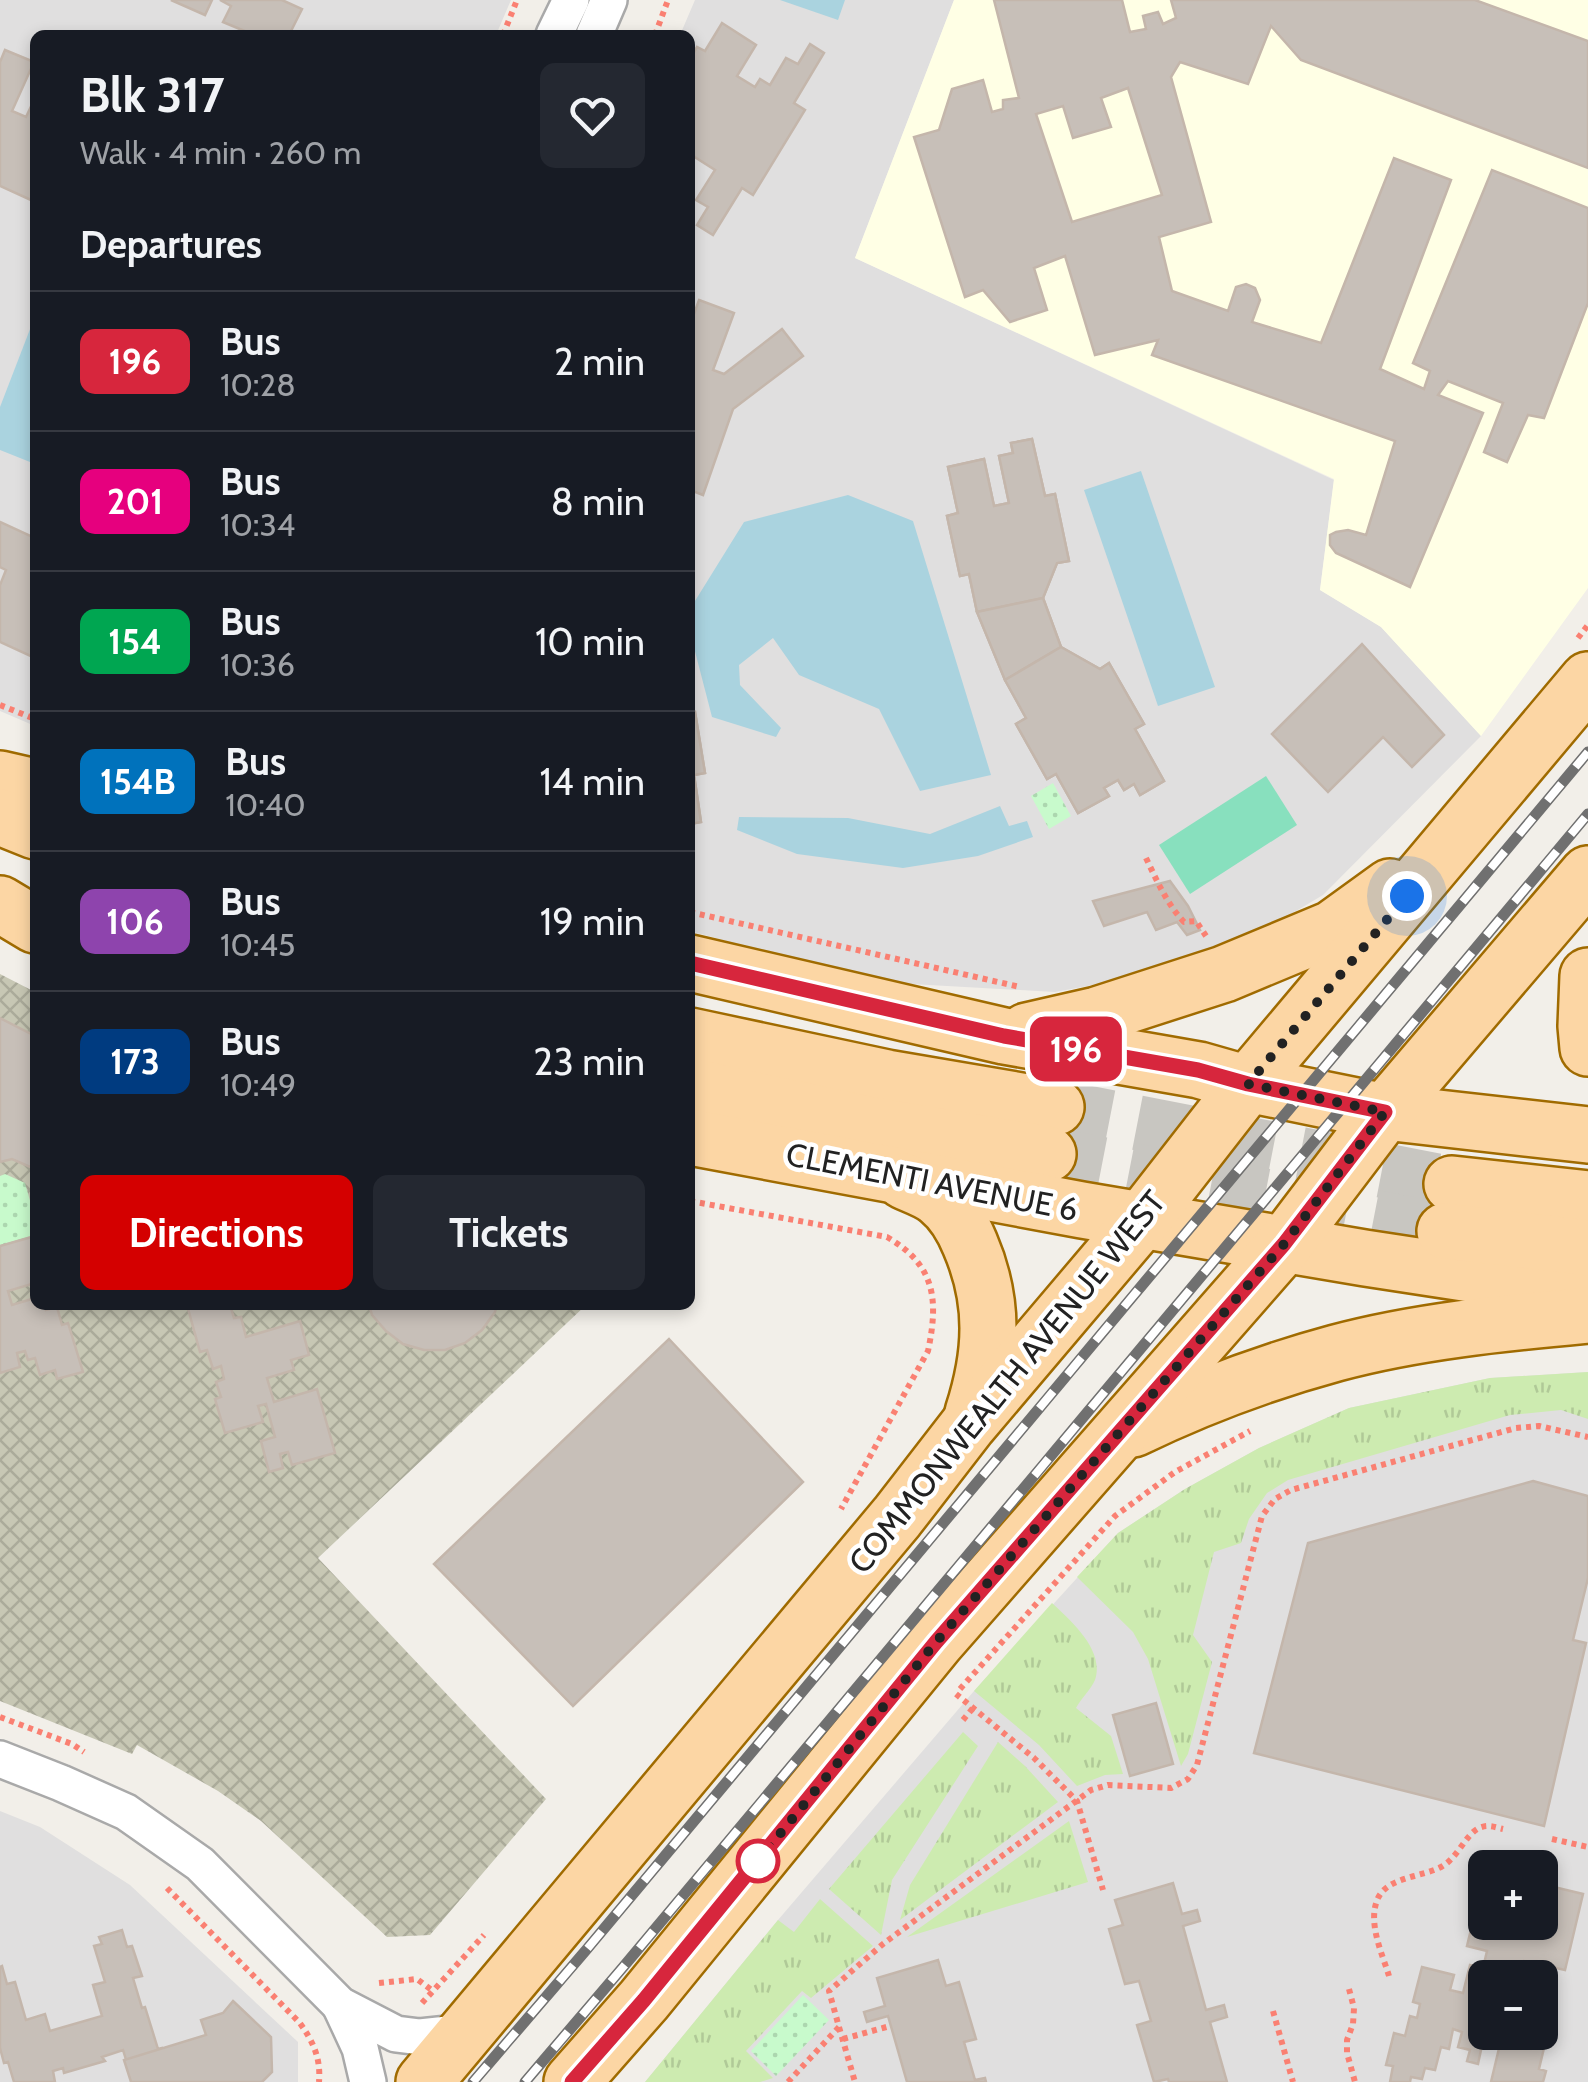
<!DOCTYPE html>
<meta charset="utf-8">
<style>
:root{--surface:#171b24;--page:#242831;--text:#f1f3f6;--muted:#9ea1a6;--line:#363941;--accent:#d40000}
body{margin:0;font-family:Cabin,sans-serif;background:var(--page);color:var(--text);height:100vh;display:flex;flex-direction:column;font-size:38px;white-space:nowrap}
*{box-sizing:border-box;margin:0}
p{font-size:32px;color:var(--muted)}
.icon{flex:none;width:55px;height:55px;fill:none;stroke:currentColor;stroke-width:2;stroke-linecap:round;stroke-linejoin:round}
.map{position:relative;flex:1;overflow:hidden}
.side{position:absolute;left:30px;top:30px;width:665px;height:1280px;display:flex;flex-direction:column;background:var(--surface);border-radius:15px;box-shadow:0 5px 15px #0003}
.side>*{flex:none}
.badge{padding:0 20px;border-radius:15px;font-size:35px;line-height:65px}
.fabs{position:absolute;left:1468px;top:1850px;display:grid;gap:20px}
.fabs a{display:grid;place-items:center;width:90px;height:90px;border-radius:15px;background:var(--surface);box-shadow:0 5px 15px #0003;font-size:50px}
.you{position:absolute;width:50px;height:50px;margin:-25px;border:8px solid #fff;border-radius:50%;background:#1a73e8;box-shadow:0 0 0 15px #1a73e833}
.map>.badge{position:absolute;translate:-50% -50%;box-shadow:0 0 0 5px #fff}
h2{padding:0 50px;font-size:38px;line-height:90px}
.round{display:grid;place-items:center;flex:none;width:105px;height:105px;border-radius:15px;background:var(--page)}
.summary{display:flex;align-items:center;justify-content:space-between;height:170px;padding:0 50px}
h1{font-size:48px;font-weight:700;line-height:75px}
.primary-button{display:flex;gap:20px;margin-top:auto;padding:20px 50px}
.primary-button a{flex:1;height:115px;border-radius:15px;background:var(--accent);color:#fff;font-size:40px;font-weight:700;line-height:115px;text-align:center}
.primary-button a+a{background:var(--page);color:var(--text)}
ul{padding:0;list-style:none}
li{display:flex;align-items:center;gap:30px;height:140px;padding:0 50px;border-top:2px solid var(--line)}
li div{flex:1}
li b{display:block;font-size:38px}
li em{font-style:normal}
li .badge{min-width:110px;font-weight:700;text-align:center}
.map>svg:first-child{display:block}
.residential{fill:#e0dfdf;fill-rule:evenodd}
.education{fill:#ffffe5}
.construction{fill:url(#construction-cross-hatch)}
.grass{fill:url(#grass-tufts)}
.park{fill:url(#park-dots)}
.pitch{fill:#88e0be}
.water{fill:#aad3df}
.building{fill:#c7bfb8;stroke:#c4b6ab;stroke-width:2.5;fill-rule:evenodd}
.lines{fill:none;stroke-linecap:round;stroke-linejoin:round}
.primary-tunnel{stroke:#c8c6c1;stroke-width:55;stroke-dasharray:55 28;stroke-linecap:butt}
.minor-casing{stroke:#a9a9a9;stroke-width:40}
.primary-casing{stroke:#a06b00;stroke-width:60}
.path{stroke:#fa8072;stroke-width:6;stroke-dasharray:5 5;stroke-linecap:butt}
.minor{stroke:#fff;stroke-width:35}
.primary{stroke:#fcd6a4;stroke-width:55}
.rail-casing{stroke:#707070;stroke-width:11}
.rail{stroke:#fff;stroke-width:8;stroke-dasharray:22;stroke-linecap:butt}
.line-casing{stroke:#fff;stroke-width:22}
.line{stroke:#d7263d;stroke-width:15}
.walk{stroke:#222;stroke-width:10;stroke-dasharray:0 18}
.stop-dot{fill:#fff;stroke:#d7263d;stroke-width:5}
.labels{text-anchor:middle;stroke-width:9;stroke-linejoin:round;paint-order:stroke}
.street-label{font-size:32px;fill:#222;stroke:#fff}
</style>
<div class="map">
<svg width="1588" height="2082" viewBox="0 0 1588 2082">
<defs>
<pattern id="construction-cross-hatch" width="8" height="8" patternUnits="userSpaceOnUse" patternTransform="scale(2.5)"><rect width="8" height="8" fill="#c7c7b4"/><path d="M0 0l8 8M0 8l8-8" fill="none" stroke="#abab9a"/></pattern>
<pattern id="grass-tufts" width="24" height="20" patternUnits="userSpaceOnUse" patternTransform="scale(2.5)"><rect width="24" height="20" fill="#cdebb0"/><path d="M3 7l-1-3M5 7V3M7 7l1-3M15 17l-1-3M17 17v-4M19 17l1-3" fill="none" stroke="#b0c997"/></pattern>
<pattern id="park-dots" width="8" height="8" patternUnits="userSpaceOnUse" patternTransform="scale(2.5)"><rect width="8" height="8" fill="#c8facc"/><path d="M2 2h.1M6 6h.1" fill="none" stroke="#acd6af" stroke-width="1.8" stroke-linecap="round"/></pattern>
</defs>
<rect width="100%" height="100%" fill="#f2efe9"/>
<g class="residential">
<path d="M0 0H511L496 35H35V726L0 711Z"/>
<path d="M695 0H954L855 258 1334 480 1320 590 1381 627 1481 736 1323 895 1242 943 1170 971 1055 992 876 982 690 931V35H680Z"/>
<path d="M1588 1372V2082H645L778 1920 974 1691 1118 1533 1185 1489 1259 1448 1349 1408 1490 1378ZM1485 1868H1540V1922H1485ZM1485 1978H1540V2032H1485Z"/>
<path d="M0 1811 40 1827 130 1885 298 2042V2082H0Z"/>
</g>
<path class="education" d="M954 0H1588V588L1481 736 1381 627 1320 590 1334 479 855 258Z"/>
<path class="construction" d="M0 974 35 992V1305H586L318 1558 546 1799 430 1935 387 1937 261 1821 218 1791 137 1745 132 1754 0 1701Z"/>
<g class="grass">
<path d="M1588 1372V1419L1561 1410 1510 1415 1288 1480 1267 1493 1249 1519 1241 1543 1214 1552 1193 1635 1212 1662 1188 1754 1181 1766 1148 1659 1133 1632 1077 1577 1118 1533 1185 1489 1259 1448 1349 1408 1490 1378Z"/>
<path d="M1052 1603C1071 1621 1105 1650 1095 1680 1091 1689 1081 1699 1076 1708L1111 1736 1123 1774 1105 1775 1077 1786 1039 1745 974 1691Z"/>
<path d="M963 1732 978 1746 892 1880 881 1935 829 1889Z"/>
<path d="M998 1742 1025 1766 1058 1802 900 1920 910 1885Z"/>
<path d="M1069 1821 1088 1882 907 1937Z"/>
<path d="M820 1899 873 1946 811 1998 802 1991 746 2051 773 2078 760 2082H645L778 1920 794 1932Z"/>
</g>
<g class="park">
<path d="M1053 783 1071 816 1049 829 1031 796Z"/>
<path d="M5 1174 25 1183 35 1218V1235L0 1245V1176Z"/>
<path d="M803 1995 829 2020 776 2076 751 2051Z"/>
</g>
<path class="pitch" d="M1266 776 1297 825 1190 894 1159 845Z"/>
<g class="water">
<path d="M780 0H845L838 20Z"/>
<path d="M32 324 35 325V464L0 450V407Z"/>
<path d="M1141 471 1215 687 1158 706 1084 490Z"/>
<path d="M848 495 913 521 991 775 920 791 879 709 799 675 773 638 739 665 740 685 781 728 776 737 712 717 690 632V609L744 522Z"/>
<path d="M1000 806 1009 826 1027 821 1033 837 978 856 903 868 797 854 737 830 739 817 848 818 930 834Z"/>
</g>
<g class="building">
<path d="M171 0H212L205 15Z"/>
<path d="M220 0H282L302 9 289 35H254L223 22 231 6Z"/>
<path d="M994 0H1122L1130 32 1146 29 1143 16 1158 12 1163 24 1176 18 1171 0H1475L1588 41V168L1301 60 1271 26 1248 84 1180 62 1171 77 1211 222 1159 237 1172 291 1228 311 1236 287 1246 284 1255 288 1260 300 1252 322 1321 343 1394 158 1451 180 1380 369 1424 389 1430 371 1413 363 1492 170 1588 208V303L1544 418 1528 415 1507 462 1484 452 1503 403 1448 381 1438 395 1483 413 1410 587 1336 553 1330 545V535L1336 532 1348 530 1366 535 1395 441 1152 355 1158 340 1095 355 1065 256 1034 268 1047 310 1010 322 983 290 965 297 914 137 939 130 952 89 983 80 992 112 1003 109V100L1019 98ZM1128 88 1162 195 1072 222 1036 114 1063 106 1073 138 1111 127 1101 98Z"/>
<path d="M722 23 756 45 737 76 755 87 760 79 770 85 786 58 798 64 810 44 824 53 794 103 805 110 753 195 742 188 713 235 697 225 708 207 696 200 715 170 690 154V59L697 47 705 51Z"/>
<path d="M5 50 34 62 12 111 26 117 35 98V192L31 200 0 186V62Z"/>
<path d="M699 300 734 313 713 370 724 374 782 329 803 356 733 409 703 495 690 490V325Z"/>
<path d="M1032 439 1045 496 1055 494 1069 561 1057 563 1043 598 1061 647 1100 669 1109 663 1144 724 1135 729 1164 781 1140 795 1134 784 1124 790 1118 780 1104 788 1109 796 1078 813 1056 774 1047 779 1016 724 1026 718 1005 680 977 612 969 574 960 576 947 516 958 513 948 467 984 459 994 506 1009 503 999 456 1013 453 1011 443Z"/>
<path d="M1032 439 1045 496 1055 494 1069 561 1057 563 1043 598 977 612 969 574 960 576 947 516 958 513 948 467 984 459 994 506 1009 503 999 456 1013 453 1011 443Z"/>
<path d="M0 522 35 538V658L0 642V585L6 570 0 567Z"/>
<path d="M1043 598 1061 647 1005 680 977 612Z"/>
<path d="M1362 644 1444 735 1412 767 1383 737 1328 792 1272 734Z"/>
<path d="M1061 647 1100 669 1109 663 1144 724 1135 729 1164 781 1140 795 1134 784 1124 790 1118 780 1104 788 1109 796 1078 813 1056 774 1047 779 1016 724 1026 718 1005 680Z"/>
<path d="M695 712 705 773 694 775 701 822 690 824V713Z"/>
<path d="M695 712 705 773 694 775 701 822 690 824V713Z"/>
<path d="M1170 881 1188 906 1200 930 1187 935 1177 922 1156 930 1147 912 1104 926 1093 901Z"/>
<path d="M0 1018 35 1036V1169L12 1159 0 1162Z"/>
<path d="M35 1236V1272L32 1273 35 1283 8 1291 12 1305 35 1298V1305H45L46 1310 57 1307 62 1325 68 1323 83 1372 57 1379 55 1370 40 1375 35 1358 28 1360 25 1351 17 1353 20 1367 0 1373V1246Z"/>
<path d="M187 1305H230L234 1318 241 1317 246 1337 300 1321 309 1355 291 1360 294 1370 267 1378 274 1402 317 1389 335 1453 292 1465 288 1452 280 1454 283 1468 269 1472 261 1441 275 1437 266 1404 258 1406 263 1422 225 1433 215 1399 221 1397 216 1382 224 1379 221 1366 213 1369 207 1350 200 1352Z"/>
<path d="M369 1305H497L495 1312 482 1330 465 1343 445 1350H424L403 1344 386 1331 372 1315Z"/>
<path d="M669 1339 803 1482 573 1706 434 1564Z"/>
<path d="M1533 1481 1588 1496V1578L1573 1640 1586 1643 1544 1826 1254 1753 1308 1543Z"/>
<path d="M1156 1703 1173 1764 1130 1776 1113 1715Z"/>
<path d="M1485 1871V1922H1540V1901L1547 1903 1550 1886 1583 1894 1565 1970 1524 1961 1521 1971 1496 1965 1493 1978H1485V2032H1538L1535 2046 1544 2048 1539 2069 1546 2071 1543 2082H1491L1501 2040 1484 2036 1478 2064 1467 2061 1470 2050 1458 2047 1462 2032 1453 2029 1449 2049 1441 2047 1435 2070 1425 2068 1422 2079 1411 2077 1410 2082H1390L1393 2066 1386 2065 1394 2033 1405 2036 1410 2016 1417 2018 1420 2004 1413 2002 1422 1967 1454 1975 1450 1990 1463 1993 1470 1965 1483 1968 1487 1951 1467 1946Z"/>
<path d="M1173 1883 1182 1914 1197 1910 1200 1921 1183 1926 1206 2010 1224 2005 1227 2017 1210 2022 1227 2082H1169L1168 2079 1154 2082 1137 2025 1151 2021 1139 1981 1125 1984 1109 1929 1123 1925 1115 1900Z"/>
<path d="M122 1930 127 1947 132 1946 142 1976 133 1978 142 2008 145 2007 158 2049 162 2048 171 2078 166 2080 167 2082H133L123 2050 102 2057 105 2061 64 2073 63 2068 53 2071 55 2082H14L8 2062 4 2063 0 2048V1967L2 1966 7 1984 15 1982 26 2020 45 2014 50 2031 102 2016 93 1985 105 1982 94 1946 102 1944 99 1937Z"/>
<path d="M938 1960 946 1986 959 1982 976 2039 964 2042 975 2080 985 2078 986 2082H907L888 2016 867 2022 864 2012 885 2006 877 1978Z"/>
<path d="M1540 1998 1555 2001 1547 2035 1539 2032Z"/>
<path d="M233 2001 271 2037 272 2072 262 2082H131L124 2060 206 2035 201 2020 223 2013Z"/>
</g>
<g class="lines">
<g class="primary-tunnel">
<path d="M1056 1107 1452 1184"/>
<path d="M1048 1154 1445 1231"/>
</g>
<g class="minor-casing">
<g id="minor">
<path d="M554 35 571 0"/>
<path d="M594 35 609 0"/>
<path d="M0 1759 61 1783 126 1812 200 1864 340 2005 396 2034 420 2037 467 2032"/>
<path d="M340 2005 360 2048 368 2082"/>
</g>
</g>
<g class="primary-casing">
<g id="primary">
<path d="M0 779 35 787"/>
<path d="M0 817 35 831"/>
<path d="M0 904 35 925"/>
<path d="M690 963 1004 1036 1199 1070 1248 1084 1385 1112 1588 1135"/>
<path d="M1588 976 1586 1026 1588 1048"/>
<path d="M1027 1031 1097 1015 1224 974 1332 929 1390 887"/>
<path d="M690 1036 887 1078 1056 1107"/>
<path d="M690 1086 872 1125 1048 1154"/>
<path d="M690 1137 1082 1210 1365 1258 1588 1292"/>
<path d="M904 1181C915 1186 930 1191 939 1199 954 1211 963 1227 970 1244 995 1302 992 1354 973 1413"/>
<path d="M1452 1184 1588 1199"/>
<path d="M1445 1231 1588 1248"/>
<path d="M1133 1429C1199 1397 1266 1372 1336 1353 1418 1331 1504 1323 1588 1315"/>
<path d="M424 2082 897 1517 969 1424 1142 1220 1248 1084 1588 680"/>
<path d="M572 2082 644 2000 936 1642 1284 1245 1385 1112 1588 874"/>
</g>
</g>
<g class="path">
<path d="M503 35 517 0"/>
<path d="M655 35 668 0"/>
<path d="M1578 638 1588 625"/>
<path d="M0 705 35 719"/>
<path d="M1146 858C1157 881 1167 904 1184 922L1196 921 1206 936"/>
<path d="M690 912 1020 987"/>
<path d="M690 1201 887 1237C935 1265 939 1299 928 1351L841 1509"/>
<path d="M960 1689 1115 1516 1175 1472 1250 1431"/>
<path d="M956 1694 1034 1758 1077 1801 1103 1890"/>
<path d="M0 1717 72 1744 84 1752"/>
<path d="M963 1720 973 1708"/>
<path d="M1552 1839 1588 1847"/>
<path d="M167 1888 299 2022C313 2041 321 2058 319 2082"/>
<path d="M1389 1976C1382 1953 1367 1922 1378 1898 1388 1877 1422 1877 1441 1867 1458 1858 1465 1835 1479 1828 1488 1824 1494 1827 1503 1829"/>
<path d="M379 1983 417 1979 433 1991"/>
<path d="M1349 1989 1354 2008 1353 2024 1347 2040V2053L1355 2082"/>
<path d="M422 2003 484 1935"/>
<path d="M1273 2011 1293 2082"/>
<path d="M839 2027 855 2082"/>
<path d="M843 2039 890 2026"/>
<path d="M788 2082 839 2027 829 1991 883 1944 1091 1790 1108 1785 1171 1788 1188 1779 1197 1765 1262 1516 1275 1499 1291 1490 1516 1428 1539 1426 1588 1437"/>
</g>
<use href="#minor" class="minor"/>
<use href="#primary" class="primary"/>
<g class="rail-casing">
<g id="rail">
<path d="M473 2082 587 1949 1588 752"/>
<path d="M525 2082 624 1966 1588 814"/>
</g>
</g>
<use href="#rail" class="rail"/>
</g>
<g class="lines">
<g class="line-casing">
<path id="line" d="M572 2082 644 2000 936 1642 1284 1244 1385 1112 1248 1084 1198 1070 1004 1036 690 963"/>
</g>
<use href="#line" class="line"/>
<path class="walk" d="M758 1861 936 1642 1284 1244 1385 1112 1248 1084 1407 896"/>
</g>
<circle class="stop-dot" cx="758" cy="1861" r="20"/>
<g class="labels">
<g class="street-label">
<text transform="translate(932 1182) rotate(11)" y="11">CLEMENTI AVENUE 6</text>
<text transform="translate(1007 1382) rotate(-51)" y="11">COMMONWEALTH AVENUE WEST</text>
</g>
</g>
</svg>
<div class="fabs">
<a>+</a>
<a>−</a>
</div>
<div class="you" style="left:1407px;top:896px"></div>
<b class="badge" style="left:1076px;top:1049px;background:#d7263d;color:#fff">196</b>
<section class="side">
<div class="summary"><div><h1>Blk 317</h1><p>Walk · 4 min · 260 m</p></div><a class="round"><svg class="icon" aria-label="heart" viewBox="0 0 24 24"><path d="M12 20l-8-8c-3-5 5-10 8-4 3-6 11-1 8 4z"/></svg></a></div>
<h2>Departures</h2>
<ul>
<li><span class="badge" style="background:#d7263d;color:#fff">196</span><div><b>Bus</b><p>10:28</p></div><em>2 min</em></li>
<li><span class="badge" style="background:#e6007e;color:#fff">201</span><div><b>Bus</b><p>10:34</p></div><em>8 min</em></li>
<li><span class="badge" style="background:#00a651;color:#fff">154</span><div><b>Bus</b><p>10:36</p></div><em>10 min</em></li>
<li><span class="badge" style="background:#0072bc;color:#fff">154B</span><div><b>Bus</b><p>10:40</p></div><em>14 min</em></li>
<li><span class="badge" style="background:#8e44ad;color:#fff">106</span><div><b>Bus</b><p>10:45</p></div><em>19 min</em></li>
<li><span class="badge" style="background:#003b80;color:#fff">173</span><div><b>Bus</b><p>10:49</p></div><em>23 min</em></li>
</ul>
<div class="primary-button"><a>Directions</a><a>Tickets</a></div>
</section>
</div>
